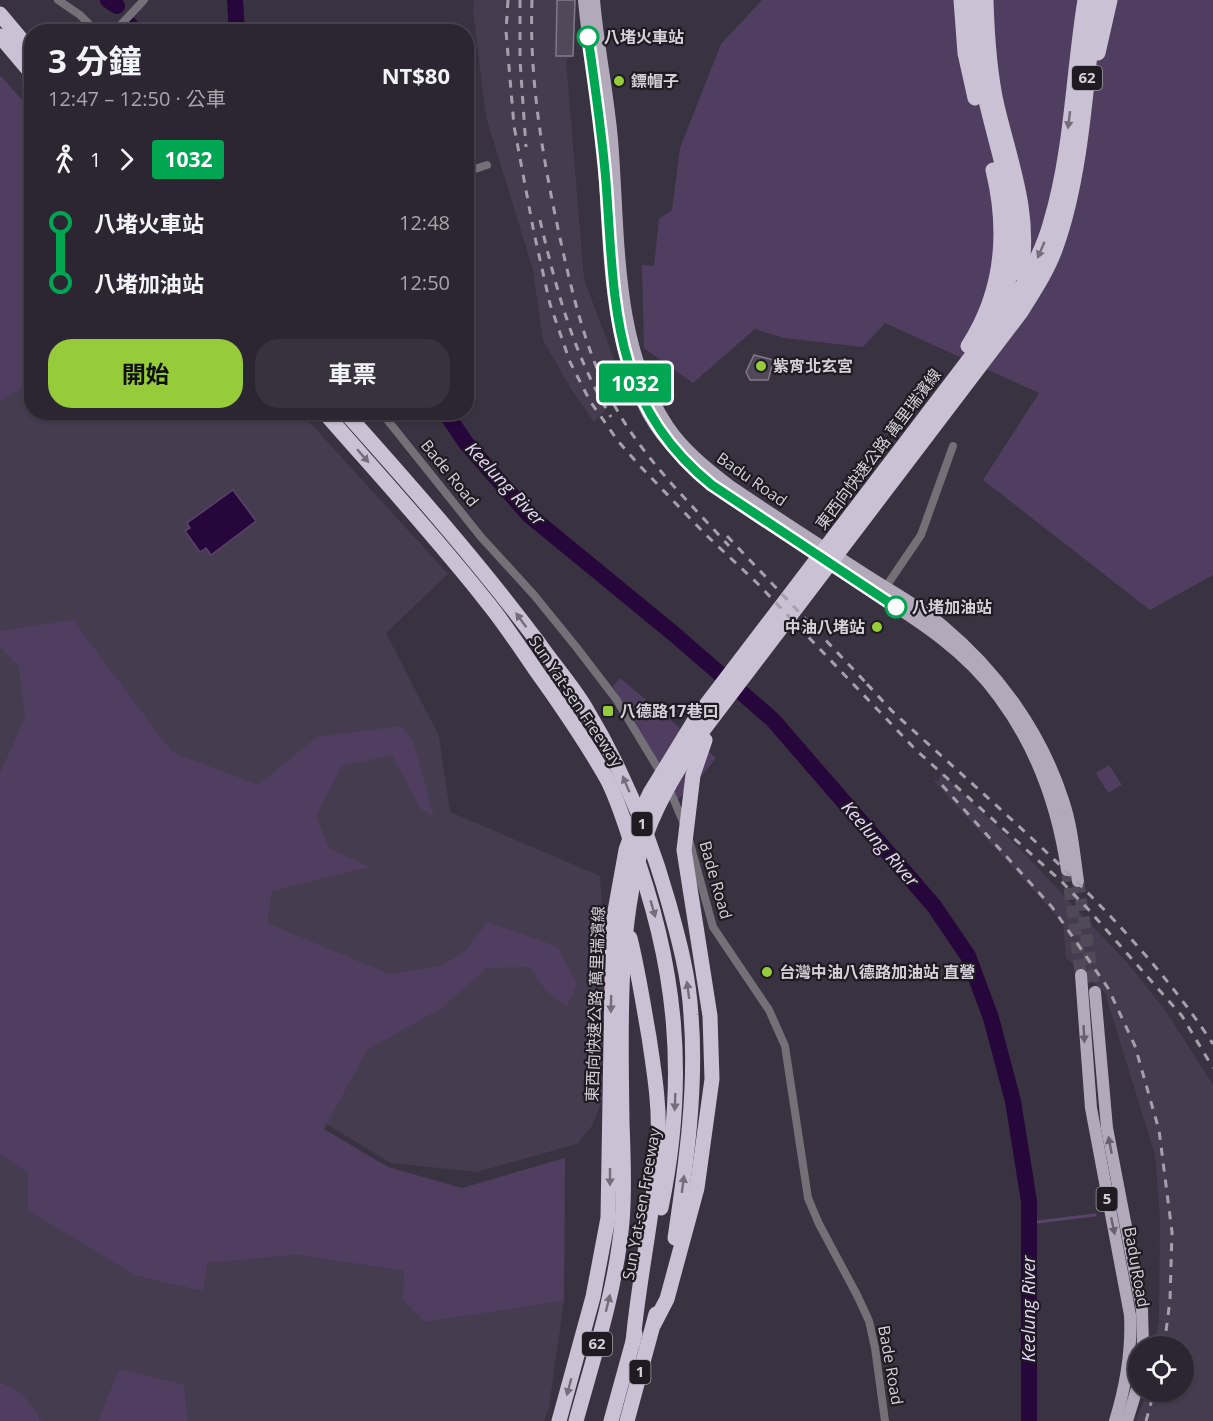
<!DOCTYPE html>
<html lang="zh-TW">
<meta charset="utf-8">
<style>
:root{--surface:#2b2631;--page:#37323d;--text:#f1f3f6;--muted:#a6a5ab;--line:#47434d;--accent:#96cc3a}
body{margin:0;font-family:"Open Sans","Noto Sans TC",sans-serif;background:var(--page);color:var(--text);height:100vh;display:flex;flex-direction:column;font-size:22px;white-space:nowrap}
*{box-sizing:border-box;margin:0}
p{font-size:20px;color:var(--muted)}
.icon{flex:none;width:33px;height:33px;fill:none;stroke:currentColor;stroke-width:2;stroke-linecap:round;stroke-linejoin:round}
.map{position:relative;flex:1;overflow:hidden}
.side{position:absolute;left:24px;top:24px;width:450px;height:396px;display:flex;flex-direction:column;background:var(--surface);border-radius:24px;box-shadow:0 2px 4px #0004,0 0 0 2px var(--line)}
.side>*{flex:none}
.badge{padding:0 12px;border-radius:4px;font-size:21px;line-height:39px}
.controls{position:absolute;left:1128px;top:1336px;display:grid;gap:12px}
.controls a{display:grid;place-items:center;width:66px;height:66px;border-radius:50%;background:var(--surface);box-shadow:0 2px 4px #0004,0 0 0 2px var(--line);font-size:30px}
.map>.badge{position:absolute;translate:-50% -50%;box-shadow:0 0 0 3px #fff}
.legs{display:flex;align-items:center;gap:9px;height:66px;padding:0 24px;font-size:20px}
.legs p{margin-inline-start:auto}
.summary{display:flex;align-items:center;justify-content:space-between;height:102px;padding:0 24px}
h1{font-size:33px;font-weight:700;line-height:45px}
.cta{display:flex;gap:12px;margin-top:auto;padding:12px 24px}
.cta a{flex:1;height:69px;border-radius:24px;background:var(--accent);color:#111;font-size:24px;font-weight:700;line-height:69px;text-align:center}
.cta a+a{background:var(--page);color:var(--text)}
ul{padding:0 24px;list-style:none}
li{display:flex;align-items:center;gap:21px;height:60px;font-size:22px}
li i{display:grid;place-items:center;width:9px;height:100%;margin:0 8px;background:currentColor}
li i::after{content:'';width:15px;height:15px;margin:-8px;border:4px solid;border-radius:50%;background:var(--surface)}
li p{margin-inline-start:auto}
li:first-child i{background:linear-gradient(#0000 50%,currentColor 0)}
li:last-child i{background:linear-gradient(currentColor 50%,#0000 0)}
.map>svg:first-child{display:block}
.built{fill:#463c50}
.green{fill:#503e60}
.water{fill:#26063b;stroke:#5a436a;stroke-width:1.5}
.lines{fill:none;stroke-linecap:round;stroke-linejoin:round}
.stream{stroke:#5a436a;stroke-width:3}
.river{stroke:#26063b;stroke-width:16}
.building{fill:#514959;stroke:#82798b;stroke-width:1.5}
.primary-tunnel{stroke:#504a58;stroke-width:12;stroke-dasharray:12 6;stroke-linecap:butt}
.street{stroke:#747078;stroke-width:8}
.primary{stroke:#b2aaba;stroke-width:12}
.highway{stroke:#cac1d4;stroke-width:15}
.rail{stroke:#a5a0ab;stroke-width:3;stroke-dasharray:8 8;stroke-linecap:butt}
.oneway{fill:#746e7b}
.oneway2{fill:#68626e}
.line-1-casing{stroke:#fff;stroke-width:14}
.line-1{stroke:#00a651;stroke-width:9}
.stop-1-dot{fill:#fff;stroke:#00a651;stroke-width:3}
.poi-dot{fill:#96cc3a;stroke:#1f1b22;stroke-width:2}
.labels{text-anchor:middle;stroke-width:4.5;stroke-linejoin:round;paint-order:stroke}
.shield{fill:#1f1b22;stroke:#9e9aa2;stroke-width:1.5}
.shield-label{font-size:15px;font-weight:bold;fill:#d4d0d9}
.stop-label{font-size:16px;font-weight:bold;fill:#d4d0d9;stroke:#1f1b22;text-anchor:start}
.poi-label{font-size:16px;font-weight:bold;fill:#d4d0d9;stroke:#1f1b22;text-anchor:start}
.street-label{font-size:16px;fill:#d4d0d9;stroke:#1f1b22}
.water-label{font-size:18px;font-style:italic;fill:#e9d7fa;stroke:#1f1b22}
</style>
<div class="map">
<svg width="1213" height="1421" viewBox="0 0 1213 1421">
<rect width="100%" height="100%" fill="#393241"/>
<g class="built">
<path d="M474 0H575L573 56 566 60 584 279 625 389 594 422 571 389 543 340 533 270 486 117 473 11Z"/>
<path d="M31 350 32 412 301 413 448 574 386 633 439 736 450 812 600 876 604 940 602 1101 592 1126 577 1144 477 1172 391 1163 313 1116 0 953V369Z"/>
<path d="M941 772 1022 851 1130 966 1167 1013 1213 1085V1421H1136L1147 1392H1184V1347H1154L1159 1320 1160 1218 1155 1155 1105 993 1066 958 1063 923 933 780 939 781Z"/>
<path d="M0 1154 28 1173 29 1210 136 1276 203 1291 208 1263 297 1255 404 1271 425 1322 564 1301 549 1407 544 1421H188L184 1384 119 1369 98 1421H42L23 1394 0 1382Z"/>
</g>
<g class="green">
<path d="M762 0H1213V575L1150 610 983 480 1039 393 885 323 863 347 784 338 755 329 693 383 644 348 642 265 654 266 659 219 672 210 680 148 721 44Z"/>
<path d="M0 75 32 111 31 386 21 388 0 402Z"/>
<path d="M73 620 172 752 258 785 317 737 400 726 413 741 434 817 421 809 392 755 342 766 316 816 329 848 369 867 272 891 267 923 389 974 441 966 464 952 488 922 558 947 577 984 567 1006 547 992 530 967 487 968 440 1009 367 1050 324 1129 388 1167 462 1188 565 1158 564 1301 425 1322 403 1300 404 1271 297 1255 208 1263 203 1291 136 1276 28 1210V1173L0 1154V773L25 718 19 666 0 647V631Z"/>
<path d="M620 678 716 758 697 782 675 802 613 686Z"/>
<path d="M1109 765 1122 785 1108 793 1096 773Z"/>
<path d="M119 1369 184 1384 188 1421H98Z"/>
<path d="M0 1382 23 1394 42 1421H0Z"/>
</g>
<path class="water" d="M233 490 256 521 211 555 206 548 200 552 185 531 190 528 187 523Z"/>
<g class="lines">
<path class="stream" d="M1029 1223 1095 1215"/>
<g class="river">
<path d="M108 0 117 6"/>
<path d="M235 0 237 32"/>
<path d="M129 24 136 32"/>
<path d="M445 412 466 443 529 515 674 634 773 720 934 906 968 956 991 1018 1013 1101 1029 1201V1421"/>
</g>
</g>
<g class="building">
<path d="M557 0H575L573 56H556Z"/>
<path d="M754 355 774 360 768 380H750L746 372Z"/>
</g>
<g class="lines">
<g class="primary-tunnel">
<path d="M1067 870 1081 975"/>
<path d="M1078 881 1095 992"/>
</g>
<g class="street">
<path d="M58 0 80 15 97 32"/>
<path d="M114 32 144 0"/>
<path d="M395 32 396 26"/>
<path d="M466 172 487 165"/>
<path d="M381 412 481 537 534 595 577 648 616 699 662 775"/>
<path d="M885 588 921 535 953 446"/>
<path d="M668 786 684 824"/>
<path d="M688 836 713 927 769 1010 785 1046 808 1198 819 1224 857 1295 869 1321 875 1348 885 1421"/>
</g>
<g class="primary">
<path d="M584 0C588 47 598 93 602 140 611 233 603 357 662 435 680 458 702 477 724 494 770 525 816 555 862 585 912 617 964 648 999 697 1037 748 1058 808 1067 870"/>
<path d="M594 0C598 47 608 93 612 140 620 235 613 344 668 426 684 450 708 469 730 486 773 515 816 543 860 571 887 589 918 605 943 626 998 672 1041 732 1063 800 1072 826 1074 854 1078 881"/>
<path d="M1081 975 1091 1108 1130 1315C1132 1352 1126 1385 1115 1421"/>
<path d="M1095 992 1107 1128 1142 1310 1143 1347"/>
<path d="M1127 1421 1138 1385"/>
</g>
<g class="highway">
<path d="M961 0 965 53 975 98"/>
<path d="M974 0C974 29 977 58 983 87 993 136 1011 184 1014 234 1015 262 1007 289 998 315"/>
<path d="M986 0C987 35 989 71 997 106 1011 165 1031 212 1021 274"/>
<path d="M0 14 32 52"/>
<path d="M0 36 32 74"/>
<path d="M1098 53 1110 0"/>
<path d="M968 346C1003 292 1008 232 993 170"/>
<path d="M324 412C379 475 436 537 487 602 505 624 521 649 537 672 562 707 586 742 607 779 617 798 624 821 631 842 677 966 688 1078 661 1208"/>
<path d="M345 412C412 487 478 562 538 642 553 664 571 684 585 707 622 768 650 836 669 904 679 940 689 977 691 1015 697 1090 686 1164 675 1238"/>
<path d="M630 938C638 970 643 1003 649 1037 654 1071 660 1106 658 1141 655 1209 639 1275 633 1342"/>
<path d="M654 1324 667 1299 697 1188 712 1079 710 1016 684 850 693 775 705 740"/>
<path d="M559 1421 593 1297 608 1218 613 922 626 850 635 824 650 793 696 718 1012 303C1028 278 1043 251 1051 221 1072 150 1073 73 1085 0"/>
<path d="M576 1421C594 1356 616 1289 622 1222 625 1188 623 1155 622 1122 621 1035 617 933 641 850 653 808 678 769 701 733L1021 312C1034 291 1048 270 1056 247 1081 178 1086 87 1094 15L1098 0"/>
<path d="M611 1421 635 1334"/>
<path d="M627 1421 656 1314"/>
</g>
<g class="rail">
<path d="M508 0 506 31 514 126 534 233 550 304 570 362 590 401 618 441 639 465 705 534 757 583 916 750 1061 881 1088 909 1182 1016 1213 1068"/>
<path d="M520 0V60L526 147"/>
<path d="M532 0C529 81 543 159 560 238 573 297 587 357 617 410 646 461 690 503 729 546"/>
<path d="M540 220C556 289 574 356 611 417"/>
<path d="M727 536 871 688"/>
<path d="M867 684 892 711C1005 815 1128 915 1213 1044"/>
<path d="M942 785 1052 907 1108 988 1135 1046 1159 1130 1172 1232 1170 1300 1164 1347"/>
<path d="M1146 1421 1154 1392"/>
</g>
</g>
<defs><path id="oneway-solid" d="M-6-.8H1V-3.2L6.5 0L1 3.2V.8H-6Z" transform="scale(1.5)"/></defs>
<g class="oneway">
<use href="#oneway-solid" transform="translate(1069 120) rotate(97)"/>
<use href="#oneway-solid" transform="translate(1041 250) rotate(113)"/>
<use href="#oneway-solid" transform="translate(363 456) rotate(49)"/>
<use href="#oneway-solid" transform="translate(521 620) rotate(-126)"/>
<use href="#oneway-solid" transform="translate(626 784) rotate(-113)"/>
<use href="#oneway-solid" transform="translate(653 909) rotate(74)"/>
<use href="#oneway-solid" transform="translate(688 990) rotate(-98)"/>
<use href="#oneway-solid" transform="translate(611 1004) rotate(91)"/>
<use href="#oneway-solid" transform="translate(675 1102) rotate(92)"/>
<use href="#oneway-solid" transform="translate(610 1177) rotate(90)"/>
<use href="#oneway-solid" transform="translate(683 1184) rotate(-82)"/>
<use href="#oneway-solid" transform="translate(608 1303) rotate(-76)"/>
<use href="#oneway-solid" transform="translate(569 1387) rotate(105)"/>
</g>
<g class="oneway2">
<use href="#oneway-solid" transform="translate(1084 1034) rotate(87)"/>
<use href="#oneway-solid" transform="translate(1110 1145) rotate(-101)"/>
<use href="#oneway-solid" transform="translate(1113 1226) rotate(78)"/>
</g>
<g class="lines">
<g class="line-1-casing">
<path id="line-1" d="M588 37C595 85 602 133 606 182 615 301 610 403 712 485L896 607"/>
</g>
<use href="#line-1" class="line-1"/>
</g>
<g class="stop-1-dot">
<circle cx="588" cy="37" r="10"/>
<circle cx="896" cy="607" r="10"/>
</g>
<g class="poi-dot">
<circle cx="619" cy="81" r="6"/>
<circle cx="761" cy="366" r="6"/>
<circle cx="877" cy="627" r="6"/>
<rect x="602" y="705" width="12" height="12" rx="3"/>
<circle cx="767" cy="972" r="6"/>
</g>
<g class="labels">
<g class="shield">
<rect x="1072" y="66" width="30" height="24" rx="4.5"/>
<rect x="631.5" y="812" width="21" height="24" rx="4.5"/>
<rect x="1096.5" y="1187" width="21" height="24" rx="4.5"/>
<rect x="582" y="1332" width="30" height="24" rx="4.5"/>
<rect x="629.5" y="1360" width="21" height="24" rx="4.5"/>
</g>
<g class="shield-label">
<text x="1087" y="83">62</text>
<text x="642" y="829">1</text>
<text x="1107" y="1204">5</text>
<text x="597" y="1349">62</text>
<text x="640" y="1377">1</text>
</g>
<g class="stop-label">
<text x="604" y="43">八堵火車站</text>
<text x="912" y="613">八堵加油站</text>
</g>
<g class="poi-label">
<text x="631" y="87">鏢帽子</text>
<text x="773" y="372">紫宵北玄宮</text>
<text x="865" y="633" text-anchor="end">中油八堵站</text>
<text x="620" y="717">八德路17巷口</text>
<text x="779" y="978">台灣中油八德路加油站 直營</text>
</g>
<g class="street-label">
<text transform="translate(878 449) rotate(-53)" y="6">東西向快速公路 萬里瑞濱線</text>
<text transform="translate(450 473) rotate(51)" y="6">Bade Road</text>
<text transform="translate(752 479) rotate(35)" y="6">Badu Road</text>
<text transform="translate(576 701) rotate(56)" y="6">Sun Yat-sen Freeway</text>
<text transform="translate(716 880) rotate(74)" y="6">Bade Road</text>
<text transform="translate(595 1004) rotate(-88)" y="6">東西向快速公路 萬里瑞濱線</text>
<text transform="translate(641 1204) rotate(-80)" y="6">Sun Yat-sen Freeway</text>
<text transform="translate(1137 1267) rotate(80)" y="6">Badu Road</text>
<text transform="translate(891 1365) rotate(80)" y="6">Bade Road</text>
</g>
<g class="water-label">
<text transform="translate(505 484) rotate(47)" y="6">Keelung River</text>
<text transform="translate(880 844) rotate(49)" y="6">Keelung River</text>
<text transform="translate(1029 1309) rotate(-90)" y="6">Keelung River</text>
</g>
</g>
</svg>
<div class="controls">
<a><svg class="icon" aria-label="locate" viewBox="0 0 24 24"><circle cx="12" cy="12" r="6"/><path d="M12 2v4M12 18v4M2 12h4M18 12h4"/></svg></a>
</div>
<b class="badge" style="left:635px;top:383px;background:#00a651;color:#fff">1032</b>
<section class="side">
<div class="summary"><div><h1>3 分鐘</h1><p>12:47 – 12:50 · 公車</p></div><b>NT$80</b></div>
<div class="legs"><svg class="icon" aria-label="walk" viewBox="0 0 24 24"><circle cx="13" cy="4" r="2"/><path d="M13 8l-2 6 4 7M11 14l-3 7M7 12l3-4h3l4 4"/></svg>1<svg class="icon" aria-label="forward" viewBox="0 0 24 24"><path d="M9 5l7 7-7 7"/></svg><b class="badge" style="background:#00a651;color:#fff">1032</b></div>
<ul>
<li><i style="color:#00a651"></i><b>八堵火車站</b><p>12:48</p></li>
<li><i style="color:#00a651"></i><b>八堵加油站</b><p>12:50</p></li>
</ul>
<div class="cta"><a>開始</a><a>車票</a></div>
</section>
</div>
